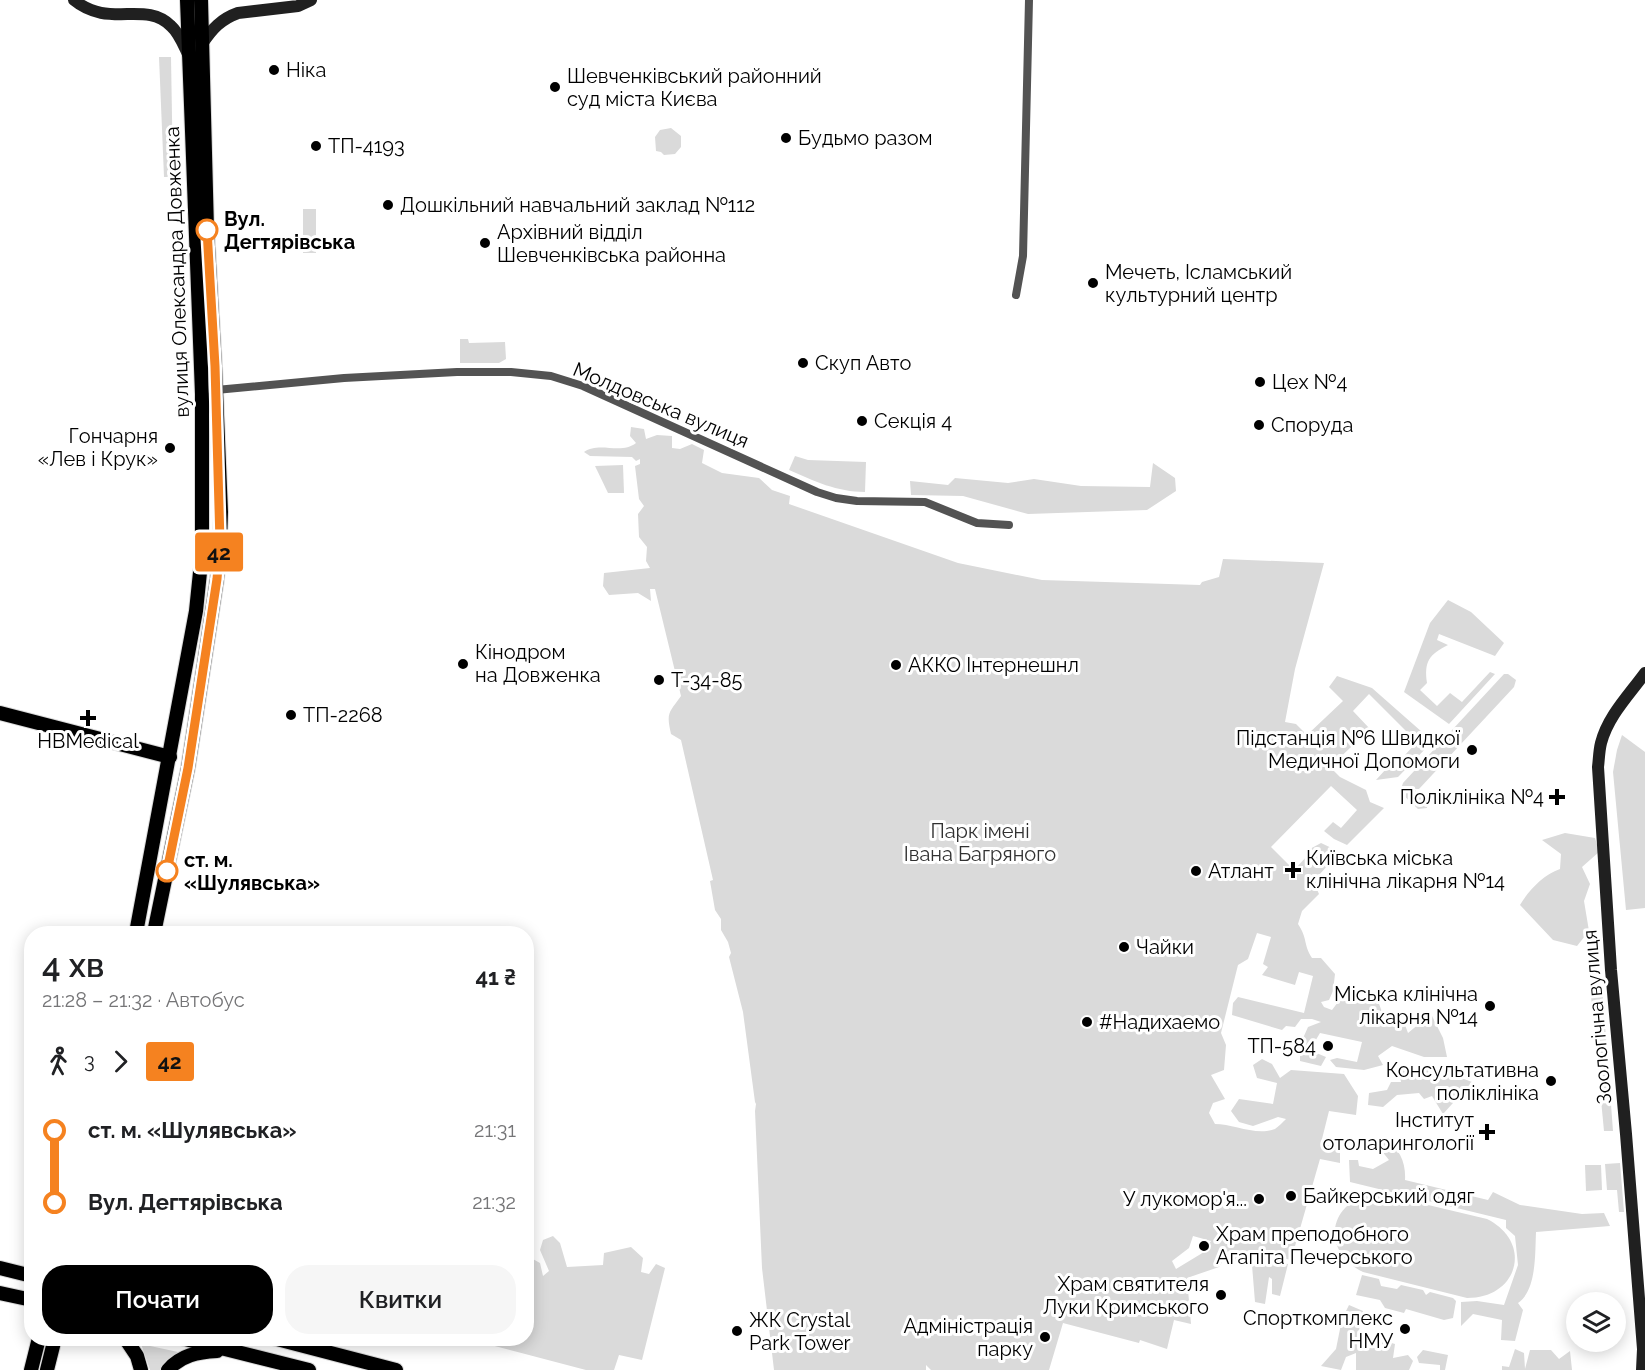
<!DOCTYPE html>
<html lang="uk">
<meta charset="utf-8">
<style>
:root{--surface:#fff;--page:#f6f6f6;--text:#202124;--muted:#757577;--accent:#000}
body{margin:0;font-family:Raleway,sans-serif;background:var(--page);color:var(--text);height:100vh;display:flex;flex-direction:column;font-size:22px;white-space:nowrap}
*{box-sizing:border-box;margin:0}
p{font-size:20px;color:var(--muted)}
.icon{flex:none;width:33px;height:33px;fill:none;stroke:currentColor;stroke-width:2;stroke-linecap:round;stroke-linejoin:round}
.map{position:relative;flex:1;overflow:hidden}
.drawer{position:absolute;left:24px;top:926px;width:510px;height:420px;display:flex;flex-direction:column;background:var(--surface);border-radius:24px;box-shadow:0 3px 15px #0003}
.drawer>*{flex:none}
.badge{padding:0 12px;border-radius:4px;font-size:21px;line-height:39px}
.fabs{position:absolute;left:1566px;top:1292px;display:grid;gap:12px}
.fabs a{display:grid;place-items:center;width:60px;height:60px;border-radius:50%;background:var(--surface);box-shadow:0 3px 15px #0003;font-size:30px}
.map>.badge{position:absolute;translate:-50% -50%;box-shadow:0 0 0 3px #fff}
.legs{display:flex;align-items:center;gap:9px;height:66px;padding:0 18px;font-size:20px}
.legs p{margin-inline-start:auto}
.headline{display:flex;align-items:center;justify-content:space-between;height:102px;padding:0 18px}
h1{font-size:33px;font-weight:600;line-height:45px}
.action{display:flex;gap:12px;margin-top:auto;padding:12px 18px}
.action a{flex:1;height:69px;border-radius:24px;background:var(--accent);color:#fff;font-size:24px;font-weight:600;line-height:69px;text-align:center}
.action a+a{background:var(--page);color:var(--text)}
ul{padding:0 18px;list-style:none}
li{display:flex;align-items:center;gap:21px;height:72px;font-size:22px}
li i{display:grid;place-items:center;width:9px;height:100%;margin:0 8px;background:currentColor}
li i::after{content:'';width:15px;height:15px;margin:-8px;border:4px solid;border-radius:50%;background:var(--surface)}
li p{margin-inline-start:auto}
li:first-child i{background:linear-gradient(#0000 50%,currentColor 0)}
li:last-child i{background:linear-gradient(currentColor 50%,#0000 0)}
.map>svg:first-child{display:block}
.green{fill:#dadada;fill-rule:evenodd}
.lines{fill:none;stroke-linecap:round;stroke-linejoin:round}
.primary-casing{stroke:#dbdbdb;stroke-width:16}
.street{stroke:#535353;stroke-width:8}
.secondary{stroke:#202020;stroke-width:12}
.primary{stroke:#000;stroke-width:14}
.line-1-casing{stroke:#fff;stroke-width:14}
.line-1{stroke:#f58220;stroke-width:9}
.poi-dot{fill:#000;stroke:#fff;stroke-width:2}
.stop-1-dot{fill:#fff;stroke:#f58220;stroke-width:3}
.labels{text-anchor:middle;stroke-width:6;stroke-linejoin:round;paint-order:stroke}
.poi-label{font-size:20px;fill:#000;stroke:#fff;text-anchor:start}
.stop-label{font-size:20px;font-weight:bold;fill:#000;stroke:#fff;text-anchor:start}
.street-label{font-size:20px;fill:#000;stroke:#fff}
.park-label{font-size:20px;fill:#313131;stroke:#fff}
</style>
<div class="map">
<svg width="1645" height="1370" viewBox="0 0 1645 1370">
<rect width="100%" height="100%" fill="#fff"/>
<g class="green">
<path d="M159 57H171L173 177H164Z"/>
<path d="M671 128 681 136V147L675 154 664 155 661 152 656 151 655 137 660 130Z"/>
<rect x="303" y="209" width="13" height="44"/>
<path d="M460 339H468L469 343 505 342 506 359 499 363H460Z"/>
<path d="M631 427 644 429 646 439 657 435 672 436V448L680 449 692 444 704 450 702 463 722 473 759 478 772 490 790 496 789 504 958 563 1042 580 1200 585 1202 582 1219 577 1223 559 1324 563 1295 669 1285 722 1296 724 1307 735 1343 701 1329 687 1337 676 1372 688 1422 732 1429 745 1398 777 1376 780 1386 769 1391 770 1417 742 1369 694 1353 711 1370 729 1330 767 1340 777 1366 790 1370 802 1384 808 1347 845 1334 839 1324 831 1333 822 1341 828 1357 810 1331 786 1271 847 1294 870 1309 854 1308 850 1321 843 1340 852 1319 875 1315 885 1319 894 1302 911 1298 924C1308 939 1303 944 1312 958H1321L1335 974 1333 991 1329 1000 1321 1002 1324 1007 1332 1010 1341 998 1350 991 1361 998 1378 1001 1386 1023 1405 1025 1408 1033 1431 1014 1443 1038 1447 1057H1424L1392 1046 1378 1056 1383 1065 1364 1070 1336 1067 1330 1060 1337 1058 1357 1062 1362 1042 1320 1033 1314 1043V1052L1326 1057 1321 1066 1300 1061V1045L1308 1027 1321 1022 1312 1019H1301L1295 1027 1286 1026 1282 1030 1232 1015 1233 1003 1238 997 1304 1013 1313 976 1299 972 1295 985 1262 975 1268 967 1263 964 1271 937 1257 933 1248 959 1238 965 1221 1033 1226 1045 1224 1070 1211 1075 1225 1099 1213 1103 1209 1113 1215 1124C1233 1124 1256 1136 1275 1129 1278 1127 1283 1122 1286 1119L1278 1117 1253 1126 1239 1122 1231 1111 1239 1099 1273 1104 1277 1083 1257 1078 1253 1065 1262 1059 1272 1064 1280 1078 1291 1070 1344 1074 1358 1096 1356 1115 1329 1111 1321 1143 1340 1149V1163L1320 1159 1291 1260 1257 1252 1263 1260 1288 1264 1280 1296 1272 1294V1279L1269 1277 1265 1304 1255 1302 1252 1265 1224 1259 1219 1267 1187 1278 1191 1324 1174 1320 1167 1349 1140 1340 1139 1343 1063 1323 1049 1370H931L926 1365V1370H774L762 1268 755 1111 756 1104 755 1102 743 1012 729 957 731 953 728 942 721 930V919L715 910 710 881 713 880 681 740 671 734C666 712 669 713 681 696L655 589H650L651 601 638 593 609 595 603 586 604 573 650 568 646 561 647 547 639 537 638 514 644 506 639 499 635 466 640 464V459L636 461 632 457 590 456 584 452C599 441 621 455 636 443L630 436ZM1193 1236 1211 1241 1204 1252 1176 1269 1172 1261 1189 1248Z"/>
<path d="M795 456 808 460 866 462 865 492C837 492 814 481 789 470Z"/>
<path d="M1153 463 1175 478 1176 491 1147 510 1028 514 963 496 911 495 910 481 948 485 955 478 1008 483 1034 479 1081 486 1150 487Z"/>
<path d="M623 465 624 493H608L595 466Z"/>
<path d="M1448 600 1471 612 1504 643 1495 656 1439 634 1437 640 1448 645C1429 655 1424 661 1427 683L1420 690 1437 706 1450 693 1462 702 1490 672 1495 674 1449 724 1404 692 1430 623Z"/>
<path d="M1504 674H1508L1516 680 1514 687 1419 789H1414L1427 802V808L1418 809 1400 792 1403 783Z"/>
<path d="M1622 735 1645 752V908L1626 910 1613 772 1617 750Z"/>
<path d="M1565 833 1595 838 1599 852 1582 867 1590 884 1584 901 1589 931 1577 946 1553 940 1520 905C1529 890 1543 875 1560 869L1561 854 1542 840Z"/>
<path d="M1590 985H1602L1613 1131H1604Z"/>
<path d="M1430 1068 1442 1077 1451 1074 1472 1082 1443 1114 1432 1096 1424 1099 1419 1093 1397 1095 1383 1107 1368 1105 1369 1093 1387 1090 1391 1082H1401L1399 1071Z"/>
<path d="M1384 1139C1400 1148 1406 1163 1405 1180L1488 1200 1493 1192 1520 1205 1582 1214 1604 1213 1610 1226 1536 1232C1535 1252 1537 1290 1518 1303L1523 1310 1515 1341 1501 1340 1502 1320 1473 1314 1461 1326V1302L1477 1301 1504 1305 1518 1265 1515 1236 1506 1228V1220L1350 1182 1349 1160H1358L1359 1166 1373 1169 1389 1160 1381 1150Z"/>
<path d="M1620 1163 1624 1212H1619L1617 1190H1607L1605 1164Z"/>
<path d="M1585 1165H1601L1602 1190 1586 1191Z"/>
<path d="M1368 1194H1382L1487 1219C1533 1242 1519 1298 1467 1298L1363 1272C1323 1252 1326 1208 1368 1194Z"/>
<path d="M553 1236 560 1243 567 1267 603 1265 604 1253 631 1247 643 1258 641 1272 649 1274 656 1264 665 1268 642 1360 619 1355 614 1370H586L464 1338H526L527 1253 531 1258 540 1263 543 1276 549 1271 540 1250 543 1240Z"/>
<path d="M1362 1275 1379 1279 1381 1286 1397 1289 1401 1285 1423 1290 1426 1295 1430 1292 1453 1298 1456 1301 1453 1318 1444 1320 1406 1309 1404 1313 1385 1308 1380 1300 1356 1295Z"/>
<path d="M1349 1305 1363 1311 1357 1340 1369 1344 1374 1338 1395 1344 1393 1358 1408 1355 1413 1361 1409 1370H1356V1353L1346 1357 1341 1370 1321 1366 1336 1349 1342 1319Z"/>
<path d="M141 1344 178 1352 160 1370H150Z"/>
<path d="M1515 1349 1524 1353 1525 1369 1530 1350H1551L1559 1359 1570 1351 1572 1370H1502V1366L1509 1367Z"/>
<path d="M1423 1350 1448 1355 1445 1370H1440V1365L1419 1363 1417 1357Z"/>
</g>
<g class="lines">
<g class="primary-casing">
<g id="primary">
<path d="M0 713 170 757"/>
<path d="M136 933 196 611 202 553V394L187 0"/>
<path d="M154 933 188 768 217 579 220 542 221 512 215 366 207 229 201 0"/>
<path d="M0 1268 32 1276"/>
<path d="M0 1293 32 1300"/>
<path d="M125 1338 137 1356 141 1370"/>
<path d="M181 1338 309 1370"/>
<path d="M273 1338 396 1370"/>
<path d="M31 1370 39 1338"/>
<path d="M47 1370 55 1338"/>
<path d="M168 1370C181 1355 198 1352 217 1351"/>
</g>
</g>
<g class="street">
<path d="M1016 295 1023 256 1029 0"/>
<path d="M216 390 344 378 457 372H511L551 376 583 386 817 492 836 498 857 501 925 502 977 523 1009 525"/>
</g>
<g class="secondary">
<path d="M74 0C109 29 145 0 171 26 179 33 183 44 188 54"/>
<path d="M202 44C212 29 221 19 238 13L298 6 311 0"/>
<path d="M1642 1370 1643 1349 1626 1134 1611 970 1598 767C1599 759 1599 751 1601 743 1608 716 1629 695 1645 673"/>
</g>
<use href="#primary" class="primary"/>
</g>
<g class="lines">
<g class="line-1-casing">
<path id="line-1" d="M167 871 188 768 217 579 220 542 215 366 207 230"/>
</g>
<use href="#line-1" class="line-1"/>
</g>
<g class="poi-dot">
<circle cx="274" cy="70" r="6"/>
<circle cx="555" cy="87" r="6"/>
<circle cx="786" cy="138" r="6"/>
<circle cx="316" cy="146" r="6"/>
<circle cx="388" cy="205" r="6"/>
<circle cx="485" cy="243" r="6"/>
<circle cx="1093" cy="283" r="6"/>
<circle cx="803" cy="363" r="6"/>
<circle cx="1260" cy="382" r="6"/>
<circle cx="862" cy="421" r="6"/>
<circle cx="1259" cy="425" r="6"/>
<circle cx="170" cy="448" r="6"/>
<circle cx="463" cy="664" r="6"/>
<circle cx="896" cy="665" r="6"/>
<circle cx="659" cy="680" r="6"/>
<circle cx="291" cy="715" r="6"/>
<path d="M85 709h6v6h6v6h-6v6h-6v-6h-6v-6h6z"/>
<circle cx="1472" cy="750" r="6"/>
<path d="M1554 788h6v6h6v6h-6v6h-6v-6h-6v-6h6z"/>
<path d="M1290 861h6v6h6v6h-6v6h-6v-6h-6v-6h6z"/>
<circle cx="1196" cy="871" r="6"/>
<circle cx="1124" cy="947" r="6"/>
<circle cx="1490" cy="1006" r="6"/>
<circle cx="1087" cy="1022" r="6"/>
<circle cx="1328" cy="1046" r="6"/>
<circle cx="1551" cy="1081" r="6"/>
<path d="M1484 1123h6v6h6v6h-6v6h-6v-6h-6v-6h6z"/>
<circle cx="1291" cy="1196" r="6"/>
<circle cx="1259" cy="1199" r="6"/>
<circle cx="1204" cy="1246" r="6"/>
<circle cx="1221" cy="1295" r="6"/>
<circle cx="1405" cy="1329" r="6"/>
<circle cx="737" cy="1331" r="6"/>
<circle cx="1045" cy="1337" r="6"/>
</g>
<g class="stop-1-dot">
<circle cx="207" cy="230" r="10"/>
<circle cx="167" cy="871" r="10"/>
</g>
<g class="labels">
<g class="poi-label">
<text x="286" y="77">Ніка</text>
<text x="567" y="83">Шевченківський районний<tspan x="567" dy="23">суд міста Києва</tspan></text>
<text x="798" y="145">Будьмо разом</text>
<text x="328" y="153">ТП-4193</text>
<text x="400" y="212">Дошкільний навчальний заклад №112</text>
<text x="497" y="239">Архівний відділ<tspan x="497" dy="23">Шевченківська районна</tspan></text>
<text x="1105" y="279">Мечеть, Ісламський<tspan x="1105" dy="23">культурний центр</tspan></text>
<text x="815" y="370">Скуп Авто</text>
<text x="1272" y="389">Цех №4</text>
<text x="874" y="428">Секція 4</text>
<text x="1271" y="432">Споруда</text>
<text x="158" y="443" text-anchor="end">Гончарня<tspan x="158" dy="23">«Лев і Крук»</tspan></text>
<text x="475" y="659">Кінодром<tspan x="475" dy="23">на Довженка</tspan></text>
<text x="908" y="672">АККО Інтернешнл</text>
<text x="671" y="687">Т-34-85</text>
<text x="303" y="722">ТП-2268</text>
<text x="1460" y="745" text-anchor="end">Підстанція №6 Швидкої<tspan x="1460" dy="23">Медичної Допомоги</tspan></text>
<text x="88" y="748" text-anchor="middle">HBMedical</text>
<text x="1544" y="804" text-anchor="end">Поліклініка №4</text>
<text x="1306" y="865">Київська міська<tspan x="1306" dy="23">клінічна лікарня №14</tspan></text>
<text x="1208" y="878">Атлант</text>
<text x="1136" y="954">Чайки</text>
<text x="1478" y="1001" text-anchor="end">Міська клінічна<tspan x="1478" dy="23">лікарня №14</tspan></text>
<text x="1099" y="1029">#Надихаемо</text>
<text x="1316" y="1053" text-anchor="end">ТП-584</text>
<text x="1539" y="1077" text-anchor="end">Консультативна<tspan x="1539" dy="23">поліклініка</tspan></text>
<text x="1474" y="1127" text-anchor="end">Інститут<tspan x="1474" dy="23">отоларингології</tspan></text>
<text x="1303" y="1203">Байкерський одяг</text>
<text x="1247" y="1206" text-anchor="end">У лукомор'я...</text>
<text x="1216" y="1241">Храм преподобного<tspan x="1216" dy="23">Агапіта Печерського</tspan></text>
<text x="1209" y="1291" text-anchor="end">Храм святителя<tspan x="1209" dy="23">Луки Кримського</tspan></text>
<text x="1393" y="1325" text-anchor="end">Спорткомплекс<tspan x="1393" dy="23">НМУ</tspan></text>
<text x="749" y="1327">ЖК Crystal<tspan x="749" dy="23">Park Tower</tspan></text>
<text x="1033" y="1333" text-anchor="end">Адміністрація<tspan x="1033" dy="23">парку</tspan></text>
</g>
<g class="stop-label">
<text x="224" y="226">Вул.<tspan x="224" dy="23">Дегтярівська</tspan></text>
<text x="184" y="867">ст. м.<tspan x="184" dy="23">«Шулявська»</tspan></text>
</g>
<g class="street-label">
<text transform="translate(177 272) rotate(-92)" y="7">вулиця Олександра Довженка</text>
<text transform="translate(661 405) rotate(23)" y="7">Молдовська вулиця</text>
<text transform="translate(1597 1017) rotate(-95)" y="7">Зоологічна вулиця</text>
</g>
<g class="park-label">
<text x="980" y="838">Парк імені<tspan x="980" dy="23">Івана Багряного</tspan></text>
</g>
</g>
</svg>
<div class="fabs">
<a><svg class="icon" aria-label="layers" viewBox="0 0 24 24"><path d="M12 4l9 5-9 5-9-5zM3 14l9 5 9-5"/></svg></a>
</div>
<b class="badge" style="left:219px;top:552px;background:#f58220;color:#111">42</b>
<section class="drawer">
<div class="headline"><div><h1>4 хв</h1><p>21:28 – 21:32 · Автобус</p></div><b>41 ₴</b></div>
<div class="legs"><svg class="icon" aria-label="walk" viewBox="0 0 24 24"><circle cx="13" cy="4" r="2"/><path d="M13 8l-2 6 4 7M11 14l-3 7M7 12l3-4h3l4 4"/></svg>3<svg class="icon" aria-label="forward" viewBox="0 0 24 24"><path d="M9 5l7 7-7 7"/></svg><b class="badge" style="background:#f58220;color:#111">42</b></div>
<ul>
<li><i style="color:#f58220"></i><b>ст. м. «Шулявська»</b><p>21:31</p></li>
<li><i style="color:#f58220"></i><b>Вул. Дегтярівська</b><p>21:32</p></li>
</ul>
<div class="action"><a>Почати</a><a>Квитки</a></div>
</section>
</div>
